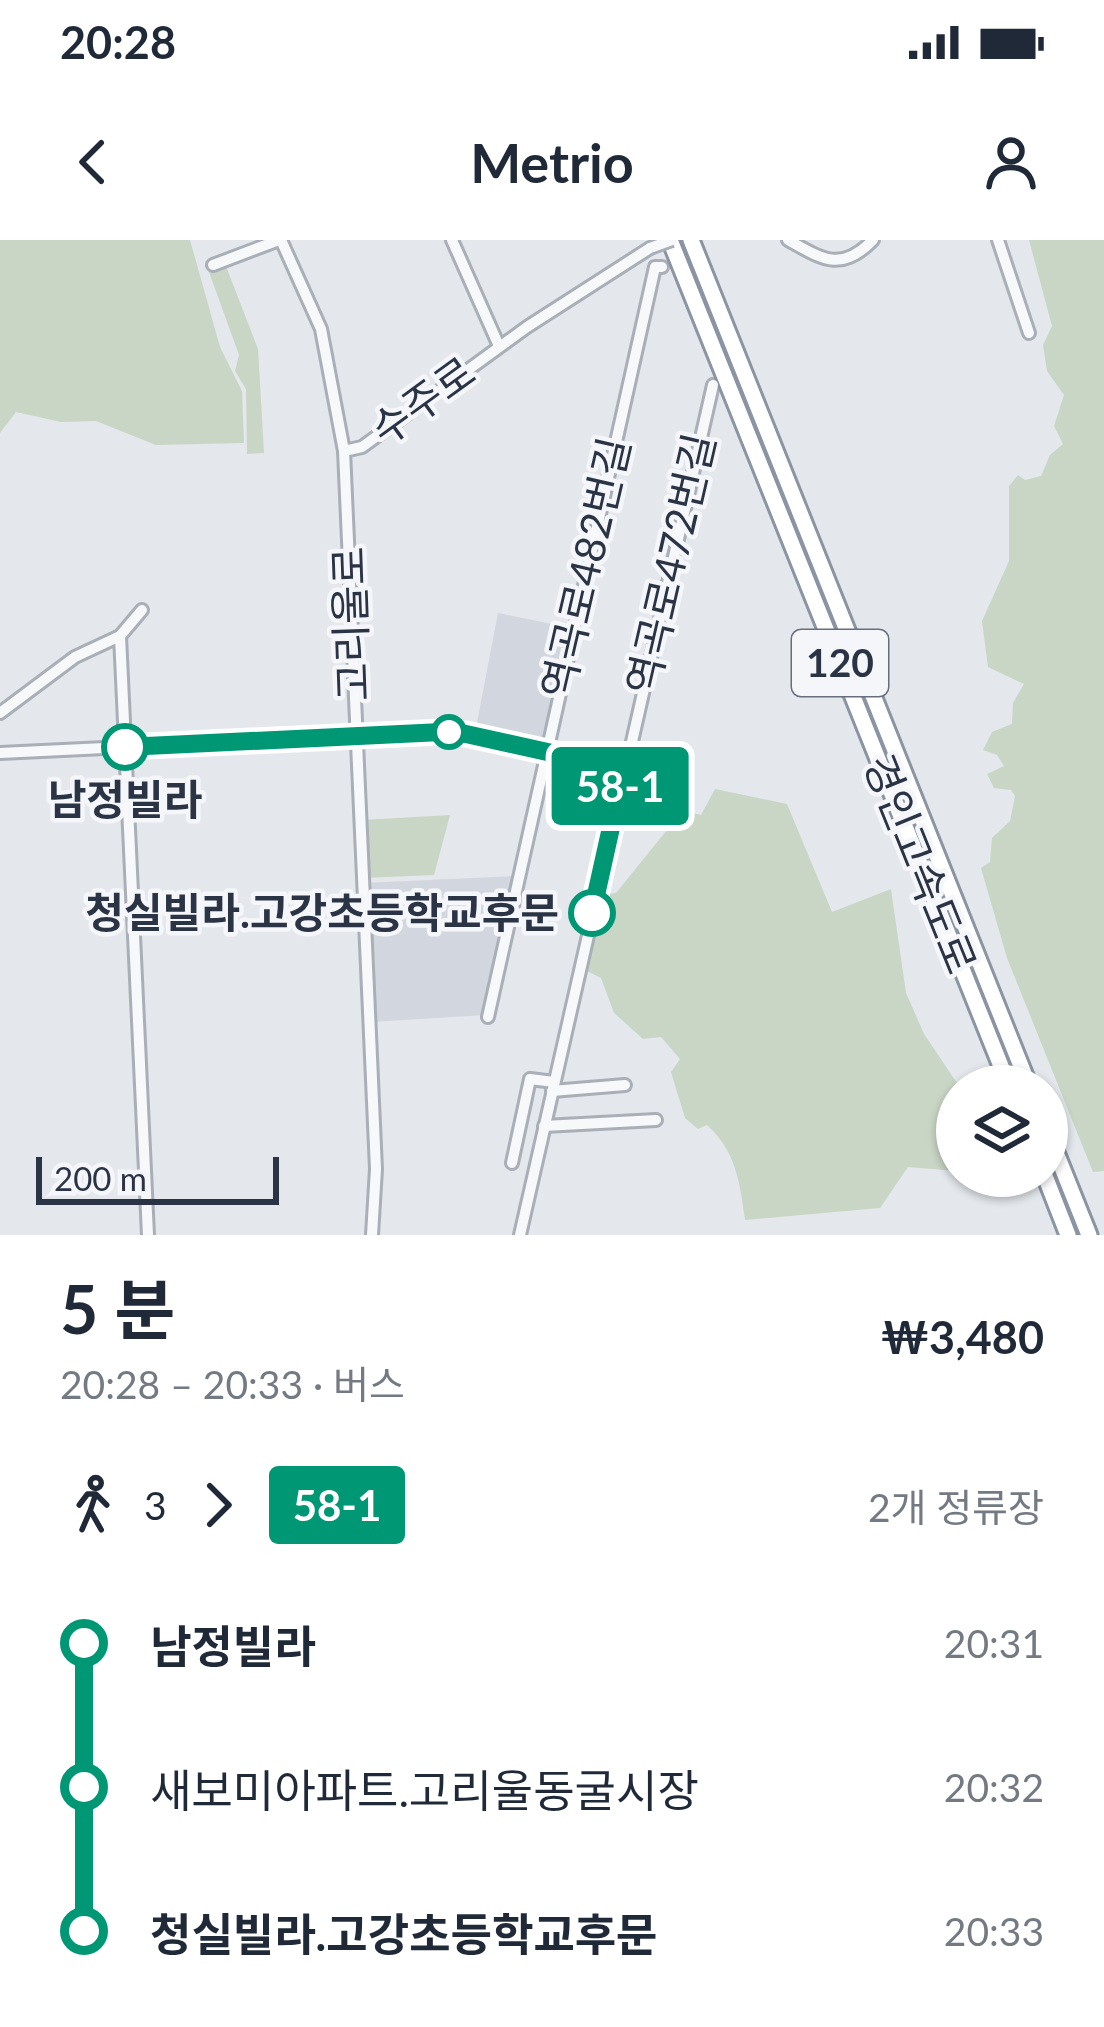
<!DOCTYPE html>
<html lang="ko">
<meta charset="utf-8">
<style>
:root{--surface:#fff;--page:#f6f6f7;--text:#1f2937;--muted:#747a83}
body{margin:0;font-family:Lato,"Noto Sans KR",sans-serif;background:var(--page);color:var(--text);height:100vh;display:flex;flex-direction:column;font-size:45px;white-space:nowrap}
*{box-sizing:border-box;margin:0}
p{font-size:39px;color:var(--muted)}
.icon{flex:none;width:66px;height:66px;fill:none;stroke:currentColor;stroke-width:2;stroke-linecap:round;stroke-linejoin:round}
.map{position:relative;height:995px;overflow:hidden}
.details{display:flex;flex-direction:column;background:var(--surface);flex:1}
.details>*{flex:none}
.badge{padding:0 24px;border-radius:9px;font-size:42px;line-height:78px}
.fabs{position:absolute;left:936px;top:825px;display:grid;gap:24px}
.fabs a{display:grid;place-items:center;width:132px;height:132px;border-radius:50%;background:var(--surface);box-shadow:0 3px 9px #0004;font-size:60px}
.scale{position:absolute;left:36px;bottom:30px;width:243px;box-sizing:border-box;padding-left:12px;border:6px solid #2b3445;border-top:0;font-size:33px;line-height:42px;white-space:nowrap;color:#2b3445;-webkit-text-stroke:9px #f4f6f9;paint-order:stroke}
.map>.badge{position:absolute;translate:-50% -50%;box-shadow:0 0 0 6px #fff}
.legs{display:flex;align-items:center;gap:18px;height:132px;padding:0 60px;font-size:39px}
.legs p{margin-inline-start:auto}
.head{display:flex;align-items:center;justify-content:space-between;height:204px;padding:0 60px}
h1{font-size:66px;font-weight:700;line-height:90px}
ul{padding:0 60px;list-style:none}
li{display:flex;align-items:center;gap:42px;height:144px;font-size:45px}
li i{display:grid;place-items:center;width:18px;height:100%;margin:0 15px;background:currentColor}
li i::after{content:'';width:30px;height:30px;margin:-15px;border:9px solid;border-radius:50%;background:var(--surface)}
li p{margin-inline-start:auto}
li:first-child i{background:linear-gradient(#0000 50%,currentColor 0)}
li:last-child i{background:linear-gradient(currentColor 50%,#0000 0)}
.status{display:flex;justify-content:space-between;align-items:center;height:84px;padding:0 60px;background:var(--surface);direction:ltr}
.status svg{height:33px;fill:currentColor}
header{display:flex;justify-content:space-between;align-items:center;height:156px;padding:0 60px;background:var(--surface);font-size:54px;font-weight:700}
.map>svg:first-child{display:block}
.built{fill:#d2d6de}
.green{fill:#c9d6c5}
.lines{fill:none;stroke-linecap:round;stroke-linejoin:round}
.minor-casing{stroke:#a9aeb7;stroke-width:16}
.highway-casing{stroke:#8b94a3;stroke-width:21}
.minor{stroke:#f7f8fa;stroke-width:10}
.highway{stroke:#fff;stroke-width:15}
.minor-bridge-casing{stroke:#a9aeb7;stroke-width:16;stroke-linecap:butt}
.minor-bridge{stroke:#f7f8fa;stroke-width:10}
.line-1-casing{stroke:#fff;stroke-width:27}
.line-1{stroke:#009775;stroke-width:18}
.stop-1-dot{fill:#fff;stroke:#009775;stroke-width:6}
.labels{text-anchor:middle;stroke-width:9;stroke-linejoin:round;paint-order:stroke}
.shield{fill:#f4f6f9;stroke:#676e7b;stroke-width:3}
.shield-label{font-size:39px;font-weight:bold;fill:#2b3445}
.street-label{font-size:42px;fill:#2b3445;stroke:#f4f6f9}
.stop-label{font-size:42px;font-weight:bold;fill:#2b3445;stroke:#f4f6f9}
</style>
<div class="status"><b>20:28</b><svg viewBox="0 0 49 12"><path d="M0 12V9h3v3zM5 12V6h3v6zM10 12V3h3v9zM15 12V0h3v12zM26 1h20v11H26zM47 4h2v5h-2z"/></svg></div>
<header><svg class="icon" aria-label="back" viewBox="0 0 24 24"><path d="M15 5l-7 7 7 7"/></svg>Metrio<svg class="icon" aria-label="person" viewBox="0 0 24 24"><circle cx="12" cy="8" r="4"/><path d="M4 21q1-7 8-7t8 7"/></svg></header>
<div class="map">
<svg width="1104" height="995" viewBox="0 0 1104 995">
<rect width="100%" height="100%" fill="#e4e7ec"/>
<g class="built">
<path d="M498 373 571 388 543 509 475 493Z"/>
<path d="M513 636 485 775 371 782 364 643Z"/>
</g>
<g class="green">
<path d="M0 0H190L220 107 242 151 244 203 156 205 96 181 61 182 16 172 0 193Z"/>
<path d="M1029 0H1104V931L1093 932 1007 718 981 628 990 622 992 598 1010 581 1015 556 1011 550 994 548 987 534 1004 526 997 515 983 510 992 492 1012 484 1013 463 1024 444 988 427 982 381 1009 321V246L1018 235 1025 240 1041 236 1050 215 1063 204 1054 186 1064 155 1047 131 1043 105 1052 86Z"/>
<path d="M222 16 258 109 264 213 247 214 246 149 235 131 239 115 205 21Z"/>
<path d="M715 549 787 564 832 672 891 649 906 753 924 794 959 846 957 931 908 927 880 968 745 980C740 943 736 911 707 885L698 889 685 878 671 832 680 819 661 797 643 799 614 773 601 738 585 730 603 655 616 653 667 590 660 575 682 577 685 571 701 575Z"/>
<path d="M450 575 434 635 364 638 362 580Z"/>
</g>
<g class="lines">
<g class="minor-casing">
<g id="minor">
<path d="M281 0 321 89 344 211 376 929 372 995"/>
<path d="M452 0 499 106"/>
<path d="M788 0C822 19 841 33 873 0"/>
<path d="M998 0 1029 93"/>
<path d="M213 25 279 0"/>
<path d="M344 211 362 207 527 87 650 8"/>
<path d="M120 396 148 995"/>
<path d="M0 473 75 417 120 396 142 370"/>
<path d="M0 513 443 492 466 494 624 529"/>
<path d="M488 777 655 27H662"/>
<path d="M552 851 625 845"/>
<path d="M544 886 656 880"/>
<path d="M512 923 530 839 554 842"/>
<path d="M520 995 713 145"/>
</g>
</g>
<g class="highway-casing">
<g id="highway">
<path d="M670 0 1009 846"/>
<path d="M691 0 1029 846"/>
<path d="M1047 890 1089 995"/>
<path d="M1045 936 1068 995"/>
</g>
</g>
<use href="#minor" class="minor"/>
<use href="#highway" class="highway"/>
<g class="minor-bridge-casing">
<path id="minor-bridge" d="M650 8 672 0"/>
</g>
<use href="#minor-bridge" class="minor-bridge"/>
</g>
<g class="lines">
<g class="line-1-casing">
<path id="line-1" d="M125 507 442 492 466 494 624 529 592 673"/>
</g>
<use href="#line-1" class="line-1"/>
</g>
<g class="stop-1-dot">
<circle cx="449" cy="492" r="15"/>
<circle cx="125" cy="507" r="21"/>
<circle cx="592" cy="673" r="21"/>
</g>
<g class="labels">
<rect class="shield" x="792" y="390" width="96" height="66" rx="9"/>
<g class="shield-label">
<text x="840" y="437">120</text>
</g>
<g class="street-label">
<text transform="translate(423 161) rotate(-36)" y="15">수주로</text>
<text transform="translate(671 324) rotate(-77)" y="15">역곡로472번길</text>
<text transform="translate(586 328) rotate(-77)" y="15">역곡로482번길</text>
<text transform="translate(351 384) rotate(-92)" y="15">고리울로</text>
<text transform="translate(920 624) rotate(68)" y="15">경인고속도로</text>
</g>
<g class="stop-label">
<text x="125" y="575">남정빌라</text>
<text x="559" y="688" text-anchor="end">청실빌라.고강초등학교후문</text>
</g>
</g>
</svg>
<div class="fabs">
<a><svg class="icon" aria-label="layers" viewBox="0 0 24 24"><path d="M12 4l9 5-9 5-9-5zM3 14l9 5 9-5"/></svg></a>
</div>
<div class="scale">200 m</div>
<b class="badge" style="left:620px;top:546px;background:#009775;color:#fff">58-1</b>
</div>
<section class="details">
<div class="head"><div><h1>5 분</h1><p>20:28 – 20:33 · 버스</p></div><b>₩3,480</b></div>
<div class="legs"><svg class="icon" aria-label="walk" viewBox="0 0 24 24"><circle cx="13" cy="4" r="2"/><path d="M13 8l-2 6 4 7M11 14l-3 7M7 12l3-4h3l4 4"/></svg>3<svg class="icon" aria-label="forward" viewBox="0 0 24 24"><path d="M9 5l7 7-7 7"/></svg><b class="badge" style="background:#009775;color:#fff">58-1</b><p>2개 정류장</p></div>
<ul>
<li><i style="color:#009775"></i><b>남정빌라</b><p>20:31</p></li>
<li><i style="color:#009775"></i><span>새보미아파트.고리울동굴시장</span><p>20:32</p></li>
<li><i style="color:#009775"></i><b>청실빌라.고강초등학교후문</b><p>20:33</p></li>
</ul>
</section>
